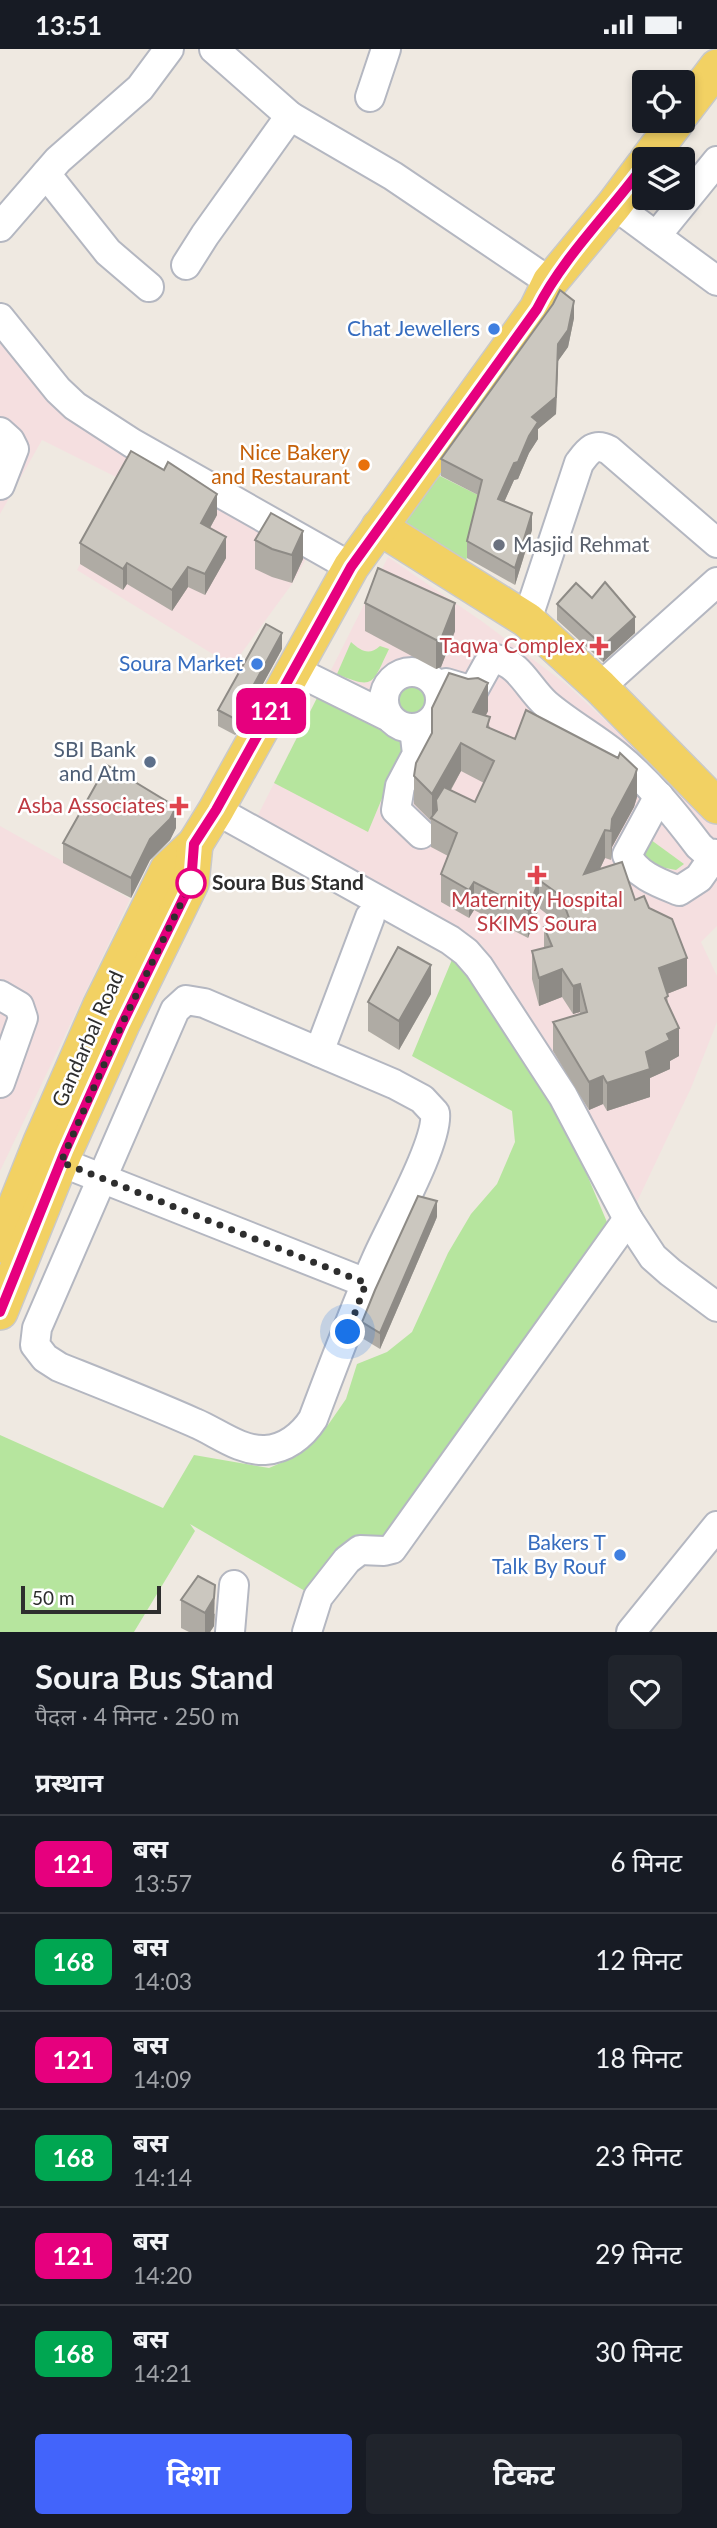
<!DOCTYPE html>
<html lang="hi">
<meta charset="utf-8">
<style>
:root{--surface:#171b24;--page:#20242c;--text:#f1f3f6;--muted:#9ea1a6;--line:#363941;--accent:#4264fb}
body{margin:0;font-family:Lato,"Noto Sans Devanagari",sans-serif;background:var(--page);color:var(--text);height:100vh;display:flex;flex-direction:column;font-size:26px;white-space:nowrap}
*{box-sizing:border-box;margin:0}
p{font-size:23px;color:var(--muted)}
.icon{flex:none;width:38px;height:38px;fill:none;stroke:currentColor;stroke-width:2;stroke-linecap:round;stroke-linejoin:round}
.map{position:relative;height:1583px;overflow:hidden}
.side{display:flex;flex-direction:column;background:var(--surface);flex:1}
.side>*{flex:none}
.badge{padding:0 14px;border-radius:10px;font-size:24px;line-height:46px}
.fabs{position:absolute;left:632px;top:21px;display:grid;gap:14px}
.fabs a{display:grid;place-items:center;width:63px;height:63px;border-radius:7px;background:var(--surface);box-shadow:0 4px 10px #0003;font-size:35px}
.scale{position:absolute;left:21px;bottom:18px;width:140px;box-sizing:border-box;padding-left:7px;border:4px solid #2e2e2e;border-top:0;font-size:19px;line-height:24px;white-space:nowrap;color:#2e2e2e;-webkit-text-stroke:5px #fff;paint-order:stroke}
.you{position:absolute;width:35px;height:35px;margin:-18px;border:5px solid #fff;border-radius:50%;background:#1a73e8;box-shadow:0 0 0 10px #1a73e833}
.map>.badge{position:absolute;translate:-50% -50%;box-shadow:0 0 0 4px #fff}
h2{padding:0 35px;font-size:26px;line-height:63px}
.round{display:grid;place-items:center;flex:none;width:74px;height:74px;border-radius:7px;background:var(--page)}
.headline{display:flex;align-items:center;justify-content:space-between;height:119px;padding:0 35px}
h1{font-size:33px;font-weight:700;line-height:52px}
.primary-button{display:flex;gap:14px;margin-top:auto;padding:14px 35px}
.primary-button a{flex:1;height:80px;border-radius:7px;background:var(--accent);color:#fff;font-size:28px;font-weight:700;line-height:80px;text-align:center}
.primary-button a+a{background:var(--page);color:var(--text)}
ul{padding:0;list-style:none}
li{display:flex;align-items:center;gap:21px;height:98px;padding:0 35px;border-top:2px solid var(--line)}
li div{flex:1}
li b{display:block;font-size:26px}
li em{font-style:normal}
li .badge{min-width:77px;font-weight:700;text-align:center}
.status{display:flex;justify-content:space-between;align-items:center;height:49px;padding:0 35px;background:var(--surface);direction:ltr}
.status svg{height:19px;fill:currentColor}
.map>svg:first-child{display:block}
.medical{fill:#f5dfe0}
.green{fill:#b6e59e}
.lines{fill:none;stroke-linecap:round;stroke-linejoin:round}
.minor-casing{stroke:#b4b7c1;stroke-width:32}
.major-casing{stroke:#c9c9c9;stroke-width:38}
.minor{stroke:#fff;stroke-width:28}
.major{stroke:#f2d163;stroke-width:35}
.wall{fill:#afaba4;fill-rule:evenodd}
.shaded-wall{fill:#8e8b86}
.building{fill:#cbc7bf;stroke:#8e8b86;stroke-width:2}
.line-casing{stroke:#fff;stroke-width:16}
.line{stroke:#e6007e;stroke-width:10}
.walk{stroke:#2e2e2e;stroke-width:7;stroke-dasharray:0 12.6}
.shop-dot{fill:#3f7fe0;stroke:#fff;stroke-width:2.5}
.food-dot{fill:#e8710a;stroke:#fff;stroke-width:2.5}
.worship-dot{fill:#6b7280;stroke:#fff;stroke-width:2.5}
.health-dot{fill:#e0444e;stroke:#fff;stroke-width:2.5}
.service-dot{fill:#5c6f8a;stroke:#fff;stroke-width:2.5}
.stop-dot{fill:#fff;stroke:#e6007e;stroke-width:3.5}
.labels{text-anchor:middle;stroke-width:5;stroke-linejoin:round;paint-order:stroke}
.shop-label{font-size:21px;fill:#366cbe;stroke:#fff;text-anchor:end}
.food-label{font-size:21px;fill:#c56008;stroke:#fff;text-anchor:end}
.worship-label{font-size:21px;fill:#5b616d;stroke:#fff;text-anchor:start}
.health-label{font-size:21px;fill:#be3a42;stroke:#fff;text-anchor:end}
.service-label{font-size:21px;fill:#4e5e75;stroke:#fff;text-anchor:end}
.stop-label{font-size:21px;font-weight:bold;fill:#2e2e2e;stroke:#fff;text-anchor:start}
.street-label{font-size:21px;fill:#2e2e2e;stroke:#fff}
</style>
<div class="status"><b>13:51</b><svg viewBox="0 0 49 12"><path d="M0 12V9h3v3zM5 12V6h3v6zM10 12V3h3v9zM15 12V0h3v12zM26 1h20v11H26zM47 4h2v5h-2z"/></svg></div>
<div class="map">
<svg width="717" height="1583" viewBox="0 0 717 1583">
<rect width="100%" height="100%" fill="#efe9e1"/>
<g class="medical">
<path d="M0 294 18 313 311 501 292 535 232 617 77 521 124 432 42 391 0 465Z"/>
<path d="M388 508 483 573 566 635 717 775V877L701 893 717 927V973L691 1039 635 1157 532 974 482 896 256 770Z"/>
<path d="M0 777 130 850 0 1122Z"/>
</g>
<g class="green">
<path d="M440 427 482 448 466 512 399 475Z"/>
<path d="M351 593C361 602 369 607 380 597L389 600C372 635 375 641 337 625Z"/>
<circle cx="411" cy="650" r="21"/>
<path d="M320 643 408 687 368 783 274 734Z"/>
<path d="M647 788 684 815 676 821 655 817 636 802Z"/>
<path d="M456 901 561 1064 612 1185 378 1493 315 1530 305 1542 190 1475 195 1482 134 1583H0V1386L163 1459 194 1406 269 1419 297 1407 328 1376 346 1350 357 1315 387 1303 412 1283 448 1204 471 1165 497 1135 515 1093 512 1062 412 1007Z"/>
</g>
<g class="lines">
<g class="minor-casing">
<g id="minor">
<path d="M214 0 290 67 393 127 550 233"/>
<path d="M370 48 386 0"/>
<path d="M46 125 108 203 149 238"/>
<path d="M614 156 717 232"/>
<path d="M0 178 58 111 140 39 169 0"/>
<path d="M656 187 717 112"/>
<path d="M186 216 205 186 290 67"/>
<path d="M0 269 58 341 75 357 132 394 351 518"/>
<path d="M0 383 10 392 14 400 0 436"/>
<path d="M527 571 579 414C588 402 594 393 609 401L717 494"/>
<path d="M294 621 389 668"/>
<circle cx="412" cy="651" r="28"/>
<path d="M437 637 446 634 473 642 488 615 496 610C519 614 529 640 546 655 568 674 594 688 616 706 648 732 674 764 699 797L707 804 717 805"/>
<path d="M600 638 717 533"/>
<path d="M414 679 417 705 400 737 396 761 421 785"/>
<path d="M659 747 627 806C636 826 659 834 679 842L699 829 715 806"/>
<path d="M216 761 450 891 466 903 479 918 563 1047 628 1170 653 1208 670 1223 717 1258"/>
<path d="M0 946 19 957 23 969 0 1034"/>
<path d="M186 951 204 954 394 1035 422 1050 435 1064C439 1093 389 1180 376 1211 353 1263 333 1317 313 1370 302 1387 285 1400 265 1401 239 1402 217 1383 195 1374 150 1354 104 1336 59 1318L45 1309 35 1296 37 1279 175 961Z"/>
<path d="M319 1003 370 868"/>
<path d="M43 1106 366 1234"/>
<path d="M230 1583 234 1536"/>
<path d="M307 1583 318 1548 347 1511 360 1501 384 1502 392 1500 628 1170"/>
<path d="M631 1583 717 1477"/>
</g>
</g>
<g class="major-casing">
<g id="major">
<path d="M682 64 717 18"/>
<path d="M648 110 677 72"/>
<path d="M379 478 527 571 600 638 717 757"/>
<path d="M0 1196 41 1093 100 958 168 820 195 795 216 761 351 518 537 260 550 233 614 156 644 116"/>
<path d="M0 1263 65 1102 122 975 191 834 195 795"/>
</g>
</g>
<use href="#minor" class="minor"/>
<use href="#major" class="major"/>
</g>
<g class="wall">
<path d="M553 255 574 269 568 298 558 312 556 365 538 380V390L529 404 518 430 514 431 504 453 532 481 515 536 467 509V492L478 446 441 427V410Z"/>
<path d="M217 466 210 479 226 509 205 546 188 538 172 562 127 535 123 541 80 515V494Z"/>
<path d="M255 491 303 510 292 534 272 528 255 520Z"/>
<path d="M592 549 635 584 603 613 557 571V555Z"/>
<path d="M365 554 455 582 441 618 436 620 365 582Z"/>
<path d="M282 600 235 686 218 677V661Z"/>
<path d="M468 630 488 662 486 666 490 679 637 748 634 758 612 798 611 811 605 809 600 820 635 851 649 859 687 937 667 945 668 956 679 1007 670 1012V1020L650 1029V1048L607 1062 603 1055 589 1061 553 1002V973L580 965V963L573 965 562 948 539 957 532 930V902L544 899V878L557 873 539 859 528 889 474 861 469 869 441 853V825L448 807 431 798V772L414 755V727ZM461 722 484 734 475 753 451 741Z"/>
<path d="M176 779 170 791 150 811 131 849 63 814V794Z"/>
<path d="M431 945 399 1001 368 982V953Z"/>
<path d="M437 1168 380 1300 362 1289V1273Z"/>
<path d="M181 1551 215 1565 214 1577 210 1583H189L181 1579Z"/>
</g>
<g class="shaded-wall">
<path d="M574 252V269L568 298 558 312 556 365 538 380V390L529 404 518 430 514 431 498 467V450L532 368Z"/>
<path d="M217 445V466L201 495V474Z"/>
<path d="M532 464V481L515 536V519Z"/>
<path d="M303 482V510L292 534V506Z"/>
<path d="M226 488V509L205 546V525Z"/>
<path d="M127 514V535L123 541V520Z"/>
<path d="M188 518V538L172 562V541Z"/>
<path d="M455 554V582L441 618 436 620V591Z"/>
<path d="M635 568V584L603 613V597Z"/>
<path d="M282 584V600L235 686V670Z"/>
<path d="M488 634V662L473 691V663Z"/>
<path d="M461 694V722L437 765 432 770V745Z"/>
<path d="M637 720V748L634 758 612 798 611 811 612 770Z"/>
<path d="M176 758V779L170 791 150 811 131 849V829L150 790Z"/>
<path d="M605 781V809L584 853V825Z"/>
<path d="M539 831V859L528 889V861Z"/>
<path d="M474 833V861L469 869V841Z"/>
<path d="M687 909V937L659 948V919Z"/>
<path d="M431 916V945L399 1001V972Z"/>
<path d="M562 920V948L539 957V929Z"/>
<path d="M580 935V963L573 965V937Z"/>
<path d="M679 979V1007L670 1012V1020L650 1029V1048L607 1062V1034L667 985Z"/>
<path d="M603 1027V1055L589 1061V1033Z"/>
<path d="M437 1152V1168L380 1300V1284Z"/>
<path d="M215 1536 214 1577 210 1583H205V1564Z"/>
</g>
<g class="building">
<path d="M560 241 574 252 568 281 558 295 556 348 532 368 538 373 529 387 518 413 514 414 498 450 532 464 515 519 467 492 482 431 441 410 553 255Z"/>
<path d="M131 402 164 421 168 413 217 445 201 474 226 488 205 525 188 518 172 541 127 514 123 520 80 494Z"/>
<path d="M271 464 303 482 292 506 272 500 255 491Z"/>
<path d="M378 519 455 554 441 590 436 591 365 554Z"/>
<path d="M605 533 635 568 603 597 557 555 576 534 592 549Z"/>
<path d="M266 575 282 584 235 670 218 661Z"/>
<path d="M449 624 468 630 478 629 488 634 473 663 490 668 487 678 515 690 526 661 618 709 620 704 637 720 634 729 612 770 611 782 605 781 584 825 622 813 635 851 644 847 649 859 672 870 687 909 659 919 668 947 665 949 679 979 667 985 670 991 646 1003 650 1020 607 1034 603 1027 589 1033 553 973 587 963 580 935 573 937 562 920 539 929 532 902 552 897 544 878 569 869 561 847 539 831 528 861 474 833 469 841 441 825 457 784 431 769 437 761 436 751 444 738 475 753 494 712 461 694 432 745 414 727 416 714 432 684V659Z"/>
<path d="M107 716 176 758 170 770 150 790 131 829 63 794Z"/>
<path d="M398 898 431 916 399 972 368 953Z"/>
<path d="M418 1147 437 1152 380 1284 362 1273 375 1241Z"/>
<path d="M198 1527 215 1536 214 1549 205 1564 181 1551Z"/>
</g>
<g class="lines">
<g class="line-casing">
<path id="line" d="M0 1263 65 1102 122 975 191 834 194 795 216 761 351 518 537 260C563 208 609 164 644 116"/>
</g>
<use href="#line" class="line"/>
<path class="walk" d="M191 834 122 975 61 1113 366 1234 348 1283"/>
</g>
<g class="shop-dot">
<circle cx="494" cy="280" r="7"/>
<circle cx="257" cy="615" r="7"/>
<circle cx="620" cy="1506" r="7"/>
</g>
<circle class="food-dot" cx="364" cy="416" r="7"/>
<circle class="worship-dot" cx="499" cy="496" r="7"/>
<g class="health-dot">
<path d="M595.5 586.5h7v7h7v7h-7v7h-7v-7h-7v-7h7z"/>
<path d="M175.5 746.5h7v7h7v7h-7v7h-7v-7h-7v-7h7z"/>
<path d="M533.5 815.5h7v7h7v7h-7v7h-7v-7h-7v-7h7z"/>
</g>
<circle class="service-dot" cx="150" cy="713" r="7"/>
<circle class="stop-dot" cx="191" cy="834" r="14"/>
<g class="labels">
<g class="shop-label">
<text x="480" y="287">Chat Jewellers</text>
<text x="243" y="622">Soura Market</text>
<text x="606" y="1501">Bakers T<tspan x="606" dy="24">Talk By Rouf</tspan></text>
</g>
<g class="food-label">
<text x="350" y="411">Nice Bakery<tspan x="350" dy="24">and Restaurant</tspan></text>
</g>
<g class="worship-label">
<text x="513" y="503">Masjid Rehmat</text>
</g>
<g class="health-label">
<text x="585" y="604">Taqwa Complex</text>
<text x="165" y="764">Asba Associates</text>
<text x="537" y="858" text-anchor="middle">Maternity Hospital<tspan x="537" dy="24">SKIMS Soura</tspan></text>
</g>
<g class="service-label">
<text x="136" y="708">SBI Bank<tspan x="136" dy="24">and Atm</tspan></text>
</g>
<g class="stop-label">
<text x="212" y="841">Soura Bus Stand</text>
</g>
<g class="street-label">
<text transform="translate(88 990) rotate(-66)" y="7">Gandarbal Road</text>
</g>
</g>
</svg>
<div class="fabs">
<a><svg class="icon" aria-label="locate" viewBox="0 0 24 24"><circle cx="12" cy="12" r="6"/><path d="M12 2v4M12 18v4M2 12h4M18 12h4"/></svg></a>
<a><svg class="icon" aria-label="layers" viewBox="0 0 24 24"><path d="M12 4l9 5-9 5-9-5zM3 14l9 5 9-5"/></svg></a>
</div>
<div class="scale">50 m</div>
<div class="you" style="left:348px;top:1283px"></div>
<b class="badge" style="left:271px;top:662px;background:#e6007e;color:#fff">121</b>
</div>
<section class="side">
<div class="headline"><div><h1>Soura Bus Stand</h1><p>पैदल · 4 मिनट · 250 m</p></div><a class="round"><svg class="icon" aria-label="heart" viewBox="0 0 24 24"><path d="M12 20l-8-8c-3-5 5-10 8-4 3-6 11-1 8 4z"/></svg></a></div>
<h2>प्रस्थान</h2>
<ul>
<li><span class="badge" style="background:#e6007e;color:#fff">121</span><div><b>बस</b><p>13:57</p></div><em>6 मिनट</em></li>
<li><span class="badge" style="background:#00a651;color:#fff">168</span><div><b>बस</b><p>14:03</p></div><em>12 मिनट</em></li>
<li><span class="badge" style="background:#e6007e;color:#fff">121</span><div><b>बस</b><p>14:09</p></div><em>18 मिनट</em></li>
<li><span class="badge" style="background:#00a651;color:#fff">168</span><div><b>बस</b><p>14:14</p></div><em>23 मिनट</em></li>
<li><span class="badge" style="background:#e6007e;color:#fff">121</span><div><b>बस</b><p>14:20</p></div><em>29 मिनट</em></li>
<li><span class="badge" style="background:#00a651;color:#fff">168</span><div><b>बस</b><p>14:21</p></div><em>30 मिनट</em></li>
</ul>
<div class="primary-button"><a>दिशा</a><a>टिकट</a></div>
</section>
